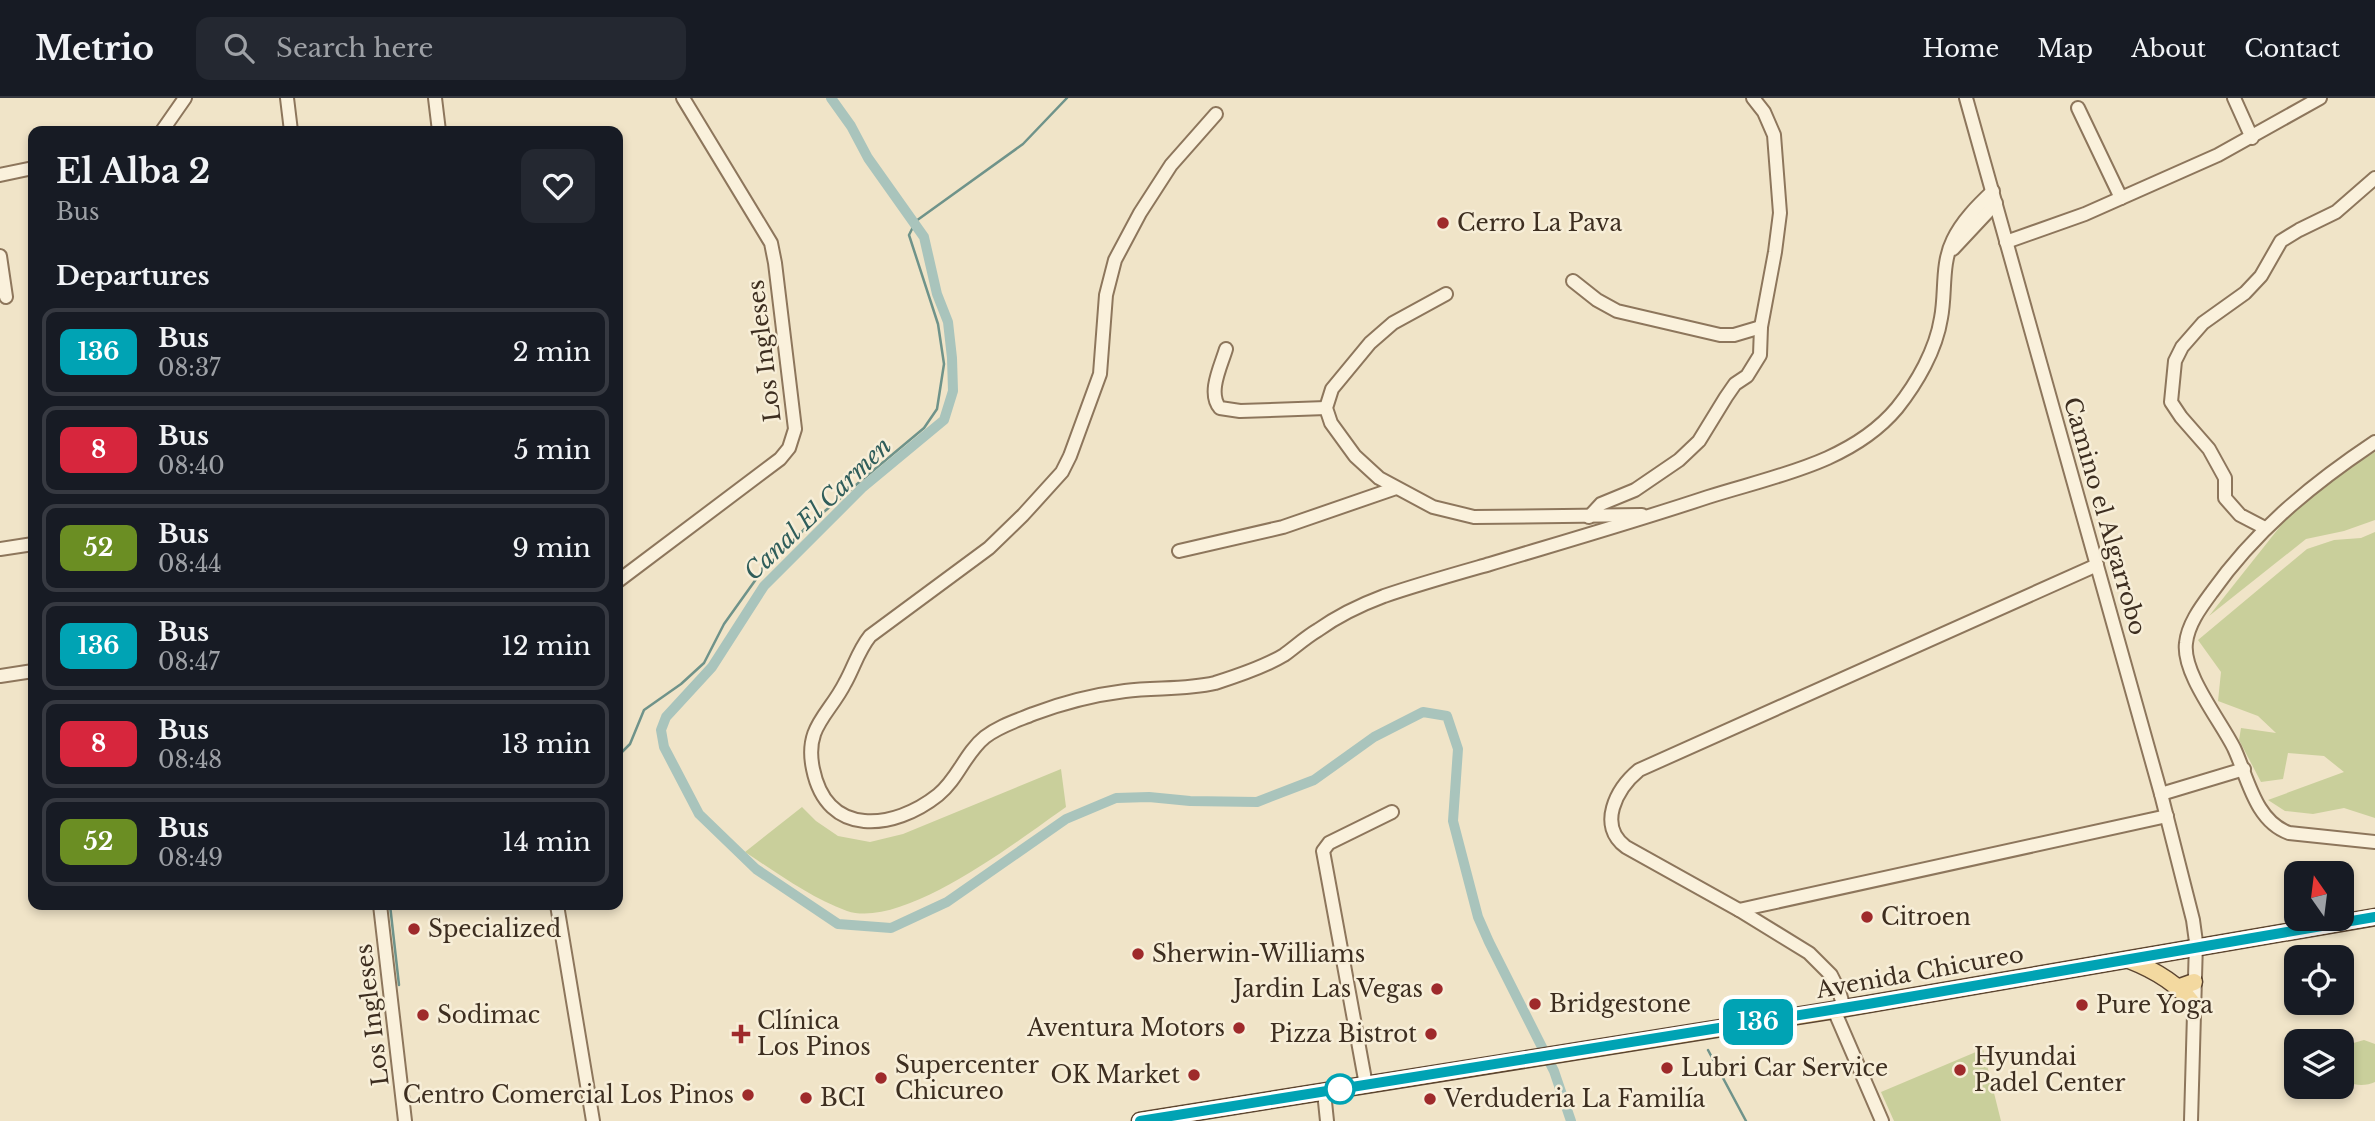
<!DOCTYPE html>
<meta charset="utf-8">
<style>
:root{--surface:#171b24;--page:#242831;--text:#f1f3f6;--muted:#9ea1a6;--line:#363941}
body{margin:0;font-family:"Libre Baskerville",serif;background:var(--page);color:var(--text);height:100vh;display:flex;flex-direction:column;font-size:26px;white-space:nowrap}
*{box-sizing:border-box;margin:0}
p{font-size:23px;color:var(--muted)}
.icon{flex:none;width:38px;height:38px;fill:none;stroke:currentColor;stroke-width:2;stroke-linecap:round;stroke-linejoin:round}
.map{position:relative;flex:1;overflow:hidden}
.side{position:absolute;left:28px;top:28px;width:595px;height:784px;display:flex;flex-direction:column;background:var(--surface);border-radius:14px;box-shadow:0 4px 10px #0003}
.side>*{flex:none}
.badge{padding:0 14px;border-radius:10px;font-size:24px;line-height:46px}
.needle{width:46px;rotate:346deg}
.buttons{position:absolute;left:2284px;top:763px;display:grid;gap:14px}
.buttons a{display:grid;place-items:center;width:70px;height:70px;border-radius:14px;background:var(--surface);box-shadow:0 4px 10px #0003;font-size:35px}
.map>.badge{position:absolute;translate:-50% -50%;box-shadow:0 0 0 4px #fff}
h2{padding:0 28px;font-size:26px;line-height:63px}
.round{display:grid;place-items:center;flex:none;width:74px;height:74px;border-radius:14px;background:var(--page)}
.head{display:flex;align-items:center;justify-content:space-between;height:119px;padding:0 28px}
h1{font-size:33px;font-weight:700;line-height:52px}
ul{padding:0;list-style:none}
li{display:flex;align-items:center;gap:21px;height:88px;margin:0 14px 10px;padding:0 14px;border:4px solid var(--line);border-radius:14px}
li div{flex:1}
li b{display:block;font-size:26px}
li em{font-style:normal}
li .badge{min-width:77px;font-weight:700;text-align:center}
header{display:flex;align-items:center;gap:42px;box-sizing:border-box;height:98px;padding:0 35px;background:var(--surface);border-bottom:2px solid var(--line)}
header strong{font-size:33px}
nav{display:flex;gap:38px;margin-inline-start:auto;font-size:24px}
.search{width:490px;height:63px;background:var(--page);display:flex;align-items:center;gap:18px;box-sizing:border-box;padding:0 24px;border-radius:14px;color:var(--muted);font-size:26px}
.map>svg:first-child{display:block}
.green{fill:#c9cf9b}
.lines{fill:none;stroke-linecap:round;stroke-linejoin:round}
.stream{stroke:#6f938a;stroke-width:2.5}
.canal{stroke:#a9c4bc;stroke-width:10}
.minor-casing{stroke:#8d765c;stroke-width:16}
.major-casing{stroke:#5b4430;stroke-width:19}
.minor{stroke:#faf1dc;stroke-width:12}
.major{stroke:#f3d9a0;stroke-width:16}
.line-casing{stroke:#fff;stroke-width:16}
.line{stroke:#00a3b4;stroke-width:10}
.poi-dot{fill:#9e2a2b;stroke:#f7eed8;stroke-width:2.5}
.stop-dot{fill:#fff;stroke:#00a3b4;stroke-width:3.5}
.labels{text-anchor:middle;stroke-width:5;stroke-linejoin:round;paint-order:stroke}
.poi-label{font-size:23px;fill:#3d2e20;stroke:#f7eed8;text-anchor:start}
.street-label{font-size:23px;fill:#3d2e20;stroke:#f7eed8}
.water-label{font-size:24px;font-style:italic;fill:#2f5d5a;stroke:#f7eed8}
</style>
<header>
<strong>Metrio</strong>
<div class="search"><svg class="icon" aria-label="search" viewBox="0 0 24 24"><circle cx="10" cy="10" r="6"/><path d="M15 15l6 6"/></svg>Search here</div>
<nav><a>Home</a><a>Map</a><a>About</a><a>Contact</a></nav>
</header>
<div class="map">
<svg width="2375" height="1023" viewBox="0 0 2375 1023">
<rect width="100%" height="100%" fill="#f0e4c8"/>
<g class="green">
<path d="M2375 354V422L2344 433 2306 441 2209 518 2290 416 2347 371Z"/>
<path d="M2375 434V720L2344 710 2313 716 2285 713 2268 702 2344 674 2324 658 2288 655 2283 681 2261 684 2239 642 2241 630 2276 635 2258 618 2218 603 2221 574 2198 542 2307 451 2334 442 2361 440Z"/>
<path d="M1061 671 1066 709C1020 741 904 832 847 813 811 800 777 775 745 754L802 709 816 723 838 738 870 744 903 736Z"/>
<path d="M2364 942 2375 946V984C2364 989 2345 989 2342 973 2340 968 2342 961 2342 956L2350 946Z"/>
<path d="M1983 951 2001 1023H1894L1881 994Z"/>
</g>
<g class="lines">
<g class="stream">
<path d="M618 658 630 646 644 612 681 586 704 565 724 526 764 470 813 423 924 330 937 311 944 266 938 226 909 137 916 123 1023 46 1067 0"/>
<path d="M390 807 399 887"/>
<path d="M1708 952 1746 1023"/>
</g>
<path class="canal" d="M831 0 851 28 868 60 924 139 937 196 948 224 952 260 953 293 944 322 862 390 764 488 712 569 666 619 661 632 664 649 699 716 756 771 838 826 891 830 947 804 1066 721 1116 700 1149 699 1190 703 1257 704 1314 682 1374 639 1423 614 1447 618 1458 651 1453 723 1478 819 1489 844 1554 973 1571 1023"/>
<g class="minor-casing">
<g id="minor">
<path d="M287 0 291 33"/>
<path d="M435 0 439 33"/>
<path d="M1966 0 2161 696 2193 822 2196 844 2191 1023"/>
<path d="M2234 0 2252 40"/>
<path d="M2078 10 2121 100"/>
<path d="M1216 16 1171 67 1140 115 1115 162 1106 197 1100 276 1070 358 1062 374 1023 417 989 450 870 538C858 553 854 569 845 585 829 617 804 629 813 671 827 740 894 732 938 697 958 681 965 655 985 639 999 628 1016 623 1033 616 1062 605 1093 597 1125 593 1155 589 1185 592 1215 585 1234 579 1266 568 1284 557 1295 549 1306 539 1318 532 1339 517 1360 507 1384 498 1419 486 1455 476 1490 466 1563 444 1636 423 1708 399 1774 378 1851 365 1897 310 1917 285 1936 252 1941 220 1946 195 1941 166 1953 142 1962 123 1978 107 1993 93"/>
<path d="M162 33 185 0"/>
<path d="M0 77 33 70"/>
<path d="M2006 144 2085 116 2218 57 2320 0"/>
<path d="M1953 151 1996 105"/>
<path d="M0 158 6 199"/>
<path d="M1573 183 1597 202 1617 213 1720 237H1734L1761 229"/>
<path d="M1446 196 1393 225 1370 245 1332 291 1326 310 1331 325 1355 358 1379 380 1433 409 1474 419 1642 417"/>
<path d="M1226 251C1221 268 1207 295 1220 310L1240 313 1326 310"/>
<path d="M2375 344C2312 386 2256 432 2212 494 2201 509 2188 526 2186 545 2182 575 2220 622 2234 650 2248 680 2255 723 2289 735L2375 744"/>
<path d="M1589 419 1601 406 1635 392 1679 362 1699 343 1726 299 1735 286 1747 278 1760 257 1761 229 1775 154 1780 115 1774 37 1764 14 1753 0"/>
<path d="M2265 430 2240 417 2225 400V380L2209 351 2181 319 2171 304 2175 263 2182 249 2203 225 2245 195 2261 178 2281 143 2299 132 2336 114 2375 80"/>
<path d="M0 451 33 446"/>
<path d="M1179 453 1283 429 1396 390"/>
<path d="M618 483 780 361 789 350 795 331 775 165 771 145 683 0"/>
<path d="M0 578 33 573"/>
<path d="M2161 696 2244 671"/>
<path d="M380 807 405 1023"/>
<path d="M557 807 593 1023"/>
<path d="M1739 812 2167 718"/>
<path d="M1844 910 1839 893 1831 877 1809 855 1739 812 1626 749C1597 728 1616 691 1639 672L2097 467"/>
<path d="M1834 912 1882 1023"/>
<path d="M1366 987 1323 753 1329 745 1392 714"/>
<path d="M1324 994 1327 1023"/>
</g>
</g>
<g class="major-casing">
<g id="major">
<path d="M2129 862C2152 871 2178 886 2193 906"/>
<path d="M2177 890 2194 884"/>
<path d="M1140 1023 1834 912 2375 819"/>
</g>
</g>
<use href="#minor" class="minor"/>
<use href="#major" class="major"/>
</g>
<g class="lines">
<g class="line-casing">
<path id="line" d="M1140 1023 1868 906 2375 819"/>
</g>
<use href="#line" class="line"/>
</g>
<g class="poi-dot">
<circle cx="1443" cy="125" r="7"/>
<circle cx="1867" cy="819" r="7"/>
<circle cx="414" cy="831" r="7"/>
<circle cx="1138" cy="856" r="7"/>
<circle cx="1437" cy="891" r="7"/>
<circle cx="1535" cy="906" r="7"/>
<circle cx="2082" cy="907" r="7"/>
<circle cx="423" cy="917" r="7"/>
<circle cx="1239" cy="930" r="7"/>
<path d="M737.5 925.5h7v7h7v7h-7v7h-7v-7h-7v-7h7z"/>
<circle cx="1431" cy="936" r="7"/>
<circle cx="1667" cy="970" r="7"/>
<circle cx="1960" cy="972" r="7"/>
<circle cx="1194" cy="977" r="7"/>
<circle cx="881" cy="980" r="7"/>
<circle cx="748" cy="997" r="7"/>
<circle cx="806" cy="1000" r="7"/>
<circle cx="1430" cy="1001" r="7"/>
</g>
<circle class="stop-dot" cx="1340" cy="991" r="14"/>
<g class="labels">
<g class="poi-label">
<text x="1457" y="133">Cerro La Pava</text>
<text x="1881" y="827">Citroen</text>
<text x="428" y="839">Specialized</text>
<text x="1152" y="864">Sherwin-Williams</text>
<text x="1423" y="899" text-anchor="end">Jardin Las Vegas</text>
<text x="1549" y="914">Bridgestone</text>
<text x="2096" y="915">Pure Yoga</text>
<text x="437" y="925">Sodimac</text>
<text x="757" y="931">Clínica<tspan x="757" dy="26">Los Pinos</tspan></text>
<text x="1225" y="938" text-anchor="end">Aventura Motors</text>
<text x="1417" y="944" text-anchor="end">Pizza Bistrot</text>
<text x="1974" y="967">Hyundai<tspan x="1974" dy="26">Padel Center</tspan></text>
<text x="895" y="975">Supercenter<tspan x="895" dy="26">Chicureo</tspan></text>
<text x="1681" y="978">Lubri Car Service</text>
<text x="1180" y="985" text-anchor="end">OK Market</text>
<text x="734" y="1005" text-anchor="end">Centro Comercial Los Pinos</text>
<text x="820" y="1008">BCI</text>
<text x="1444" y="1009">Verduderia La Familía</text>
</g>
<g class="street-label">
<text transform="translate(764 253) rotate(-97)" y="8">Los Ingleses</text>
<text transform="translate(2105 418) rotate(74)" y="8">Camino el Algarrobo</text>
<text transform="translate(1920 874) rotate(-10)" y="8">Avenida Chicureo</text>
<text transform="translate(372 917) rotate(-97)" y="8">Los Ingleses</text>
</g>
<g class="water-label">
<text transform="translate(818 411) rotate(-44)" y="8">Canal El Carmen</text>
</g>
</g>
</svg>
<div class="buttons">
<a><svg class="needle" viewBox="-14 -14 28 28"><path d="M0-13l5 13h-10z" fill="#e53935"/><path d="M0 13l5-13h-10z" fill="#9ea1a6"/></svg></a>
<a><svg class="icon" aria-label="locate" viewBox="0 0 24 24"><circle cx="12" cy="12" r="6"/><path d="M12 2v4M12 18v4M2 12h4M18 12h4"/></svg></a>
<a><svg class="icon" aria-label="layers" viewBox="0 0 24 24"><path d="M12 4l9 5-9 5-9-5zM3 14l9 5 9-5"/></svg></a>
</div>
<b class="badge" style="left:1758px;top:924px;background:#00a3b4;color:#fff">136</b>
<section class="side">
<div class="head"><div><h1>El Alba 2</h1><p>Bus</p></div><a class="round"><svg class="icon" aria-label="heart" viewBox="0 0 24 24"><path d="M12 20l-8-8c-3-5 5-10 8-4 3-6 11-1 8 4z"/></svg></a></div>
<h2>Departures</h2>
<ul>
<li><span class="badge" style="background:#00a3b4;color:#fff">136</span><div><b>Bus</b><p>08:37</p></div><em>2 min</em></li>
<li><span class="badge" style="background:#d7263d;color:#fff">8</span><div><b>Bus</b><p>08:40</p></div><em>5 min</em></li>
<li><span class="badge" style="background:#6b8e23;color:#fff">52</span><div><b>Bus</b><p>08:44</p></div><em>9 min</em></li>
<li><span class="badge" style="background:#00a3b4;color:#fff">136</span><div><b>Bus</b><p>08:47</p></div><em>12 min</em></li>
<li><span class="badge" style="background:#d7263d;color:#fff">8</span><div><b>Bus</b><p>08:48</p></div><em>13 min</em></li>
<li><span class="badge" style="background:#6b8e23;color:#fff">52</span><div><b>Bus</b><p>08:49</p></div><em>14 min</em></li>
</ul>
</section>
</div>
